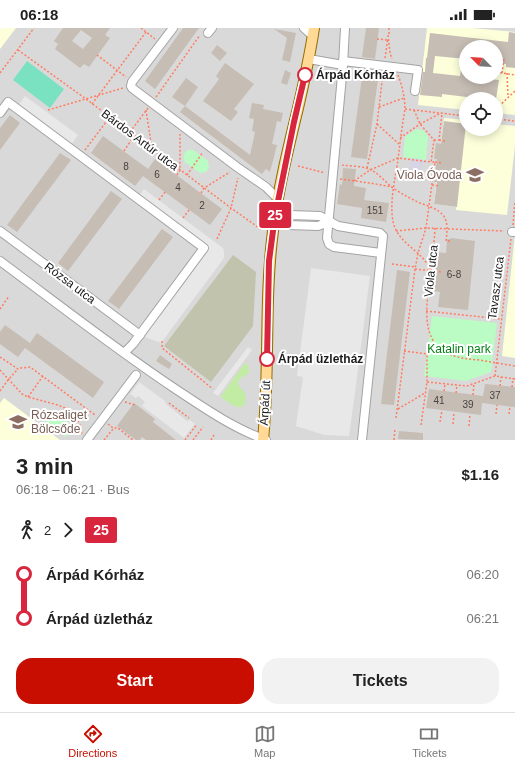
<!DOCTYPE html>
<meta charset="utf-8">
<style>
:root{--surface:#fff;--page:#f2f2f2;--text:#222;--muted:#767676;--line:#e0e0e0;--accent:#c80e00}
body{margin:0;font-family:Arial,sans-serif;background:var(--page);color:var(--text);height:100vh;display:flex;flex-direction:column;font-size:15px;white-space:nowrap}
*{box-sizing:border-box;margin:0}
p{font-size:13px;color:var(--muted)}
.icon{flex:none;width:22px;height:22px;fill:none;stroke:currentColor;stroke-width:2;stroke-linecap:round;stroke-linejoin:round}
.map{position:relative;height:412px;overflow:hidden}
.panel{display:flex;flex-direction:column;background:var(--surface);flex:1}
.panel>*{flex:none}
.badge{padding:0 8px;border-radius:3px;font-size:14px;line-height:26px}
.needle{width:26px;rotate:294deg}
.controls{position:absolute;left:459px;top:12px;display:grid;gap:8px}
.controls a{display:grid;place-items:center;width:44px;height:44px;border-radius:50%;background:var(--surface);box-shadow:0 2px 10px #0003;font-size:20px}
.map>.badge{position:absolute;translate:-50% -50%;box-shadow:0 0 0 2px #fff}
.legs{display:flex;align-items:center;gap:6px;height:44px;padding:0 16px;font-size:13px}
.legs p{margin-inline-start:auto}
.headline{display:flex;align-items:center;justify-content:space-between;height:68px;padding:0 16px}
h1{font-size:22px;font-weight:600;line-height:30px}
.cta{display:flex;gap:8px;margin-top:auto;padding:8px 16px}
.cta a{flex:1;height:46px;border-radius:16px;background:var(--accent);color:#fff;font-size:16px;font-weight:600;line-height:46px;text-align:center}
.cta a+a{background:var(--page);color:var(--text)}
ul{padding:0 16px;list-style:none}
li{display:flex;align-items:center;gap:14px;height:44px;font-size:15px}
li i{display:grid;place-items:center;width:6px;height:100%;margin:0 5px;background:currentColor}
li i::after{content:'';width:10px;height:10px;margin:-5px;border:3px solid;border-radius:50%;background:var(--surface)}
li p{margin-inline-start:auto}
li:first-child i{background:linear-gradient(#0000 50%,currentColor 0)}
li:last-child i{background:linear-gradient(currentColor 50%,#0000 0)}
.status{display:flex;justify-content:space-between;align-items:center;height:28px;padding:0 20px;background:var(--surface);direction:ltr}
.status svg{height:11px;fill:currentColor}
.tab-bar{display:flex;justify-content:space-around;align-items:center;height:56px;border-top:1px solid var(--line);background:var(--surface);font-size:11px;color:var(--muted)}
.tab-bar a{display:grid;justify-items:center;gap:2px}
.tab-bar .selected{color:var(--accent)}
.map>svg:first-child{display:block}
.residential{fill:#dad9d9;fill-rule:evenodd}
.education{fill:#fcffd9;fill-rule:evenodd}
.construction{fill:#c1c3ac}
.grass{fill:#c2eca3}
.park{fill:#bafcc4}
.pitch{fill:#7ae2c1}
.parking{fill:#e8e8e8}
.plaza{fill:#d6d5e4}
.building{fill:#c6bdb4;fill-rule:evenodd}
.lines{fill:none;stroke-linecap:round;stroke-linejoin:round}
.minor-casing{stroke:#a3a3a3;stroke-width:10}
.major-casing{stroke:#946d00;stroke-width:12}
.path{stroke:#ff7c61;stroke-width:1.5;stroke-dasharray:2 2;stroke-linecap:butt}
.minor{stroke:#fff;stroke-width:8}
.major{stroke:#ffd995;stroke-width:10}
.line-1-casing{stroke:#fff;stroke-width:9}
.line-1{stroke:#d7263d;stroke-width:6}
.stop-1-dot{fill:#fff;stroke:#d7263d;stroke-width:2}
.labels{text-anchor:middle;stroke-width:4;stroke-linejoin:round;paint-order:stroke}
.number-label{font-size:10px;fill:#464442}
.stop-label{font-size:12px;font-weight:bold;fill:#1c1c1c;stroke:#fff;text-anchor:start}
.street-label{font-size:12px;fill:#1c1c1c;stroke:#fff}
.education-label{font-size:12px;fill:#785e54;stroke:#fff;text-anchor:end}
.park-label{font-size:12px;fill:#067e18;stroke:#fff}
</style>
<div class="status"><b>06:18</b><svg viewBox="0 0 49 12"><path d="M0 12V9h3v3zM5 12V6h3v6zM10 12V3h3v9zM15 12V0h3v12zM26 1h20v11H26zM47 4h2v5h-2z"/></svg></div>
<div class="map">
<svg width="515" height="412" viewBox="0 0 515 412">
<rect width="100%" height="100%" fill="#eeebe1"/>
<path class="residential" d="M0 0H515V412H0ZM466 19H496V49H466ZM466 71H496V101H466Z"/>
<g class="education">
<path d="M0 0H16L0 21Z"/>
<path d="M427 0H472L515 4V87L496 85V71H466V82L418 77ZM466 19H496V49H466Z"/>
<path d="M444 90 466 92V101H496V96L515 98V118L507 187 456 182V179L434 176Z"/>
<path d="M515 206V330L502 328Z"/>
<path d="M4 370 60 412H0V375Z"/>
</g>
<path class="construction" d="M233 227 256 244 253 298 211 354 164 318Z"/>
<path class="grass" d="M245 335 248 337 249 345C246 347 238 350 238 355 238 359 244 362 245 366 246 369 246 372 245 375 241 386 227 373 222 370L221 368Z"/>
<g class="park">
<path d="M417 101 424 103 428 108 426 132 403 129 405 109 413 103Z"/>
<path d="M188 122H193L208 133 209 139 206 144 200 145 185 134C182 129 184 124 188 122Z"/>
<path d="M432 288 497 295 491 344 466 353 424 348Z"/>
<path d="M48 381 73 398 66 409 42 391Z"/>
</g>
<path class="pitch" d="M27 33 64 61 50 80 13 52Z"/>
<g class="parking">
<path d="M25 68 78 107 71 117 18 78Z"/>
<path d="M144 161 223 220 224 224V230L161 315 140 307 204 220 137 170Z"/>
<path d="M311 240 370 248 354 372 349 408 324 407 296 398 303 349 297 348Z"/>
<path d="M248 319 252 322 218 368 213 365Z"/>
<path d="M139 354 165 373 166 376 187 393 190 392 195 396 184 410 142 378 145 374 138 368 136 370 130 366Z"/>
</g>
<path class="plaza" d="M411 130 424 132 422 145 409 143Z"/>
<g class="building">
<path d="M63 0H110L105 7 110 10 89 39 84 36 80 40 55 21 58 16 54 13ZM81 2 92 10 83 21 72 13Z"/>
<path d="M183 0H199L155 61 145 53Z"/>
<path d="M366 0H379L375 31 362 29Z"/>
<path d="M274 1 296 5 290 34 282 32 287 10Z"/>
<path d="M509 4 515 5V40L506 39V36L496 35V19H466V31L435 28 433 45 460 48 462 33H466V49H478V50L499 52 496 71H475V70L442 66V69L420 67 423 44H425L426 30H427L430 5 508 14Z"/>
<path d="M217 17 227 25 220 33 211 25Z"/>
<path d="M225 35 254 56 234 81 238 84 231 93 203 73 219 51 216 48Z"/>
<path d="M285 42 291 45 287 57 281 55Z"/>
<path d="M363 42 379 44 367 131 351 129Z"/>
<path d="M186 50 198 59 185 78 172 69Z"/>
<path d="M252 75 264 77 263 81 283 85 281 94 277 93 272 116 277 117 270 144 266 141 262 146 180 84 185 78 250 127 255 104 252 103 254 91 249 90Z"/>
<path d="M10 87 20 95 0 122V100Z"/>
<path d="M444 93 466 96 457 179 434 176 437 154H434L437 131H434L436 115 441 116Z"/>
<path d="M103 108 148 141 155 131 222 181 210 197 143 148 135 158 91 125Z"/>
<path d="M60 125 71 132 17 204 7 197Z"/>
<path d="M343 140 356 141 354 158 366 160 364 172 389 175 386 194 361 190 362 180 337 176 340 156 342 157Z"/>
<path d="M111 163 122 171 68 243 58 235Z"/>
<path d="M162 201 173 209 119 281 108 273Z"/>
<path d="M451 210 475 213 468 282 438 279 440 264 433 263 436 240 433 239 435 224 446 225 447 211H450Z"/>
<path d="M397 242 410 244 394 377 381 376Z"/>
<path d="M5 297 30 315 37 305 104 354 93 370 25 320 18 329 0 316V304Z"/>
<path d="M160 327 172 336 169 341 156 333Z"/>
<path d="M485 356 515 359V379L482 375 481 387 426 380 429 361 483 368Z"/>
<path d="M134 375 155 391 153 394 176 412H146L142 409 140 412H136L117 398Z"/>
<path d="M399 403 423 405V412L398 411Z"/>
</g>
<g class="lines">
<g class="minor-casing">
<g id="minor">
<path d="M173 0 132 54 131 58 132 60 237 139 266 159 278 171"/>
<path d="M304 0 313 8"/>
<path d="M345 0 343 37 327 210 329 216 334 219 381 225"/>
<path d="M208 5 212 0"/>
<path d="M309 31 343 37"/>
<path d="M343 33 418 42 415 63"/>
<path d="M0 85 8 74 204 220 133 316 124 325"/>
<path d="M275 188 290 187 320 188 338 198 380 205 383 208 362 412"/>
<path d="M275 188 288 197 318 198 329 194"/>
<path d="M0 203 140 307"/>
<path d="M512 204H515"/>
<path d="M0 233C58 276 114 320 174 360 204 380 233 400 266 412"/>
<path d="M87 412 136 347"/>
</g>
</g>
<g class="major-casing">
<path id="major" d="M263 412C270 342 264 272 273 203 278 162 288 121 298 80 304 54 310 27 314 0"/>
</g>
<g class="path">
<path d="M141 0 155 11"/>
<path d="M389 6V0"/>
<path d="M388 7 390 25 392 31"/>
<path d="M377 11 388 12"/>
<path d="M18 22 86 71 231 180 262 202"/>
<path d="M97 27 126 49"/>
<path d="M385 30 388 10"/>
<path d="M496 44 515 47"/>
<path d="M0 45 34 0"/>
<path d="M502 45 504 31"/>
<path d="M507 45 508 69"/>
<path d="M398 47C402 58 405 69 405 81 402 98 400 115 398 132 395 151 387 185 396 202 405 219 423 224 431 243"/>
<path d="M156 69 200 7"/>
<path d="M92 76 146 4"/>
<path d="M379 79 404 70"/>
<path d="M405 81 466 88"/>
<path d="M496 81 515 63"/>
<path d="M48 82 123 60"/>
<path d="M146 82 152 121"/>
<path d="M496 91 515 93"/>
<path d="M377 96 399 116"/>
<path d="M130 104 148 80"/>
<path d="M400 110 420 96 441 85"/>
<path d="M434 112H439L442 85"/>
<path d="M439 112 445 113"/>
<path d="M85 122 109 90"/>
<path d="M124 123 134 108"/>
<path d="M435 134 442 135"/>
<path d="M342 137C349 138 359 138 366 140 376 142 385 154 393 160 402 166 411 171 420 175 428 178 436 180 442 186 449 193 447 204 446 213H450"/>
<path d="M298 138 325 145"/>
<path d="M367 140 377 96 383 45"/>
<path d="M177 147 180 142V106"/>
<path d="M187 147 203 124"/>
<path d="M340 151 370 155 392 159"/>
<path d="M354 153 370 142 398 130 431 134"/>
<path d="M432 157 439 158"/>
<path d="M201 165 204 160 230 144"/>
<path d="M159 172 165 164"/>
<path d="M183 190 189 182"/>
<path d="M513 197 515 173"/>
<path d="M435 200C434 217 432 233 430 249 427 275 419 313 449 326 458 330 468 331 479 332 491 334 503 336 515 338"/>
<path d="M396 203 426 200 504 203"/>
<path d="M217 211 231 180 238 150"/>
<path d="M392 236 415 239"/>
<path d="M415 241 442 244"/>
<path d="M0 281 9 268"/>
<path d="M426 283 501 291"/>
<path d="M162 313V320L213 361"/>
<path d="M404 323 427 326"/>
<path d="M0 329 18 341 21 340 30 339 95 387"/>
<path d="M0 342 22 366 28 369 58 377 65 380 76 389 80 397 82 406"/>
<path d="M495 348 511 211"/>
<path d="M427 354 467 358 495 348 515 351"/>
<path d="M500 358 501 349"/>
<path d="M512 359 513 350"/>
<path d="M0 363 8 352 18 341"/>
<path d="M444 363 445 356"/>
<path d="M456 365 457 357"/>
<path d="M473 367 474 355"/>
<path d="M28 369 43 348"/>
<path d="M125 374 135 377"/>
<path d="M169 375 189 390"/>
<path d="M398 381 425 365"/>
<path d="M496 386 497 377"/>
<path d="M509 386 510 378"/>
<path d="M396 390 415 241 418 225 426 200 435 134H431L434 112 420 96 414 82"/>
<path d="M440 394 442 382"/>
<path d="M108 396 113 400H118L133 412"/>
<path d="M453 396 454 384"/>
<path d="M421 397 427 354V326L429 320 431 317 435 316"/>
<path d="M469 398 470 386"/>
<path d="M104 412 113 401"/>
<path d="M185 412 197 396"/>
<path d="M193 412 203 399"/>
<path d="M211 412 214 407"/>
<path d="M394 412 395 400"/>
</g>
<use href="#minor" class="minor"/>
<use href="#major" class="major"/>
</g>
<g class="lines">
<g class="line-1-casing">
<path id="line-1" d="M267 331 269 233 275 188 294 94 305 47"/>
</g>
<use href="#line-1" class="line-1"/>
</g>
<defs>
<g id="school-bare" transform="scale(1.38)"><path d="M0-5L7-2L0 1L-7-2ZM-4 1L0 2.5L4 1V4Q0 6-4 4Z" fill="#8d6e63" stroke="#fff" stroke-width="2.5" paint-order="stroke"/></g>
</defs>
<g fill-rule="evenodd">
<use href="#school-bare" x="475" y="147"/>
<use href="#school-bare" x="18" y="394"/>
</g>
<g class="stop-1-dot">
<circle cx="305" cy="47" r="7"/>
<circle cx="267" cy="331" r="7"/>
</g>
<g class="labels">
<g class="number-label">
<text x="126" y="142">8</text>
<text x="157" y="150">6</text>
<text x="178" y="163">4</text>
<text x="202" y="181">2</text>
<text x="375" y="186">151</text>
<text x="454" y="250">6-8</text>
<text x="495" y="371">37</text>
<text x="439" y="376">41</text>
<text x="468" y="380">39</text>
</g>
<g class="stop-label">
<text x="316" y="51">Árpád Kórház</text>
<text x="278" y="335">Árpád üzletház</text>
</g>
<g class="street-label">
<text transform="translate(140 112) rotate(37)" y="4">Bárdos Artúr utca</text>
<text transform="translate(431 243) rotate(-84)" y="4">Viola utca</text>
<text transform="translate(70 255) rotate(37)" y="4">Rózsa utca</text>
<text transform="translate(496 260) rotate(-83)" y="4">Tavasz utca</text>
<text transform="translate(265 375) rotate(-87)" y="4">Árpád út</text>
</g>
<g class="education-label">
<text x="462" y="151">Viola Óvoda</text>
<text x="31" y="391" text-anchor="start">Rózsaliget<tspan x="31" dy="14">Bölcsőde</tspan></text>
</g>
<g class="park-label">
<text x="459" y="325">Katalin park</text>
</g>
</g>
</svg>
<div class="controls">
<a><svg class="needle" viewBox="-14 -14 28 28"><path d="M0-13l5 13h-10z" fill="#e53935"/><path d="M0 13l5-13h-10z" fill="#767676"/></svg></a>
<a><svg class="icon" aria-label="locate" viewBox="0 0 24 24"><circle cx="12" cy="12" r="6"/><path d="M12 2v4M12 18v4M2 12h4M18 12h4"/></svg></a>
</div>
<b class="badge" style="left:275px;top:187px;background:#d7263d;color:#fff">25</b>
</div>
<section class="panel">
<div class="headline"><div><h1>3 min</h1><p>06:18 – 06:21 · Bus</p></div><b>$1.16</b></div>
<div class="legs"><svg class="icon" aria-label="walk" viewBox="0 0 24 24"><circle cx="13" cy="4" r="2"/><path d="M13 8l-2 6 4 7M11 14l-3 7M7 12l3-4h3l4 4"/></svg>2<svg class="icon" aria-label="forward" viewBox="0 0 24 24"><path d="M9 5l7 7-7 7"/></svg><b class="badge" style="background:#d7263d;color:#fff">25</b></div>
<ul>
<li><i style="color:#d7263d"></i><b>Árpád Kórház</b><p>06:20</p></li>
<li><i style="color:#d7263d"></i><b>Árpád üzletház</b><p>06:21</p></li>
</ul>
<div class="cta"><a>Start</a><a>Tickets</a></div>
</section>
<nav class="tab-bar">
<a class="selected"><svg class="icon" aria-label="directions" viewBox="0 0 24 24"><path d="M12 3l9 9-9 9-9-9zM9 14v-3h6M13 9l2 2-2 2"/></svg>Directions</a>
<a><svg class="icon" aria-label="map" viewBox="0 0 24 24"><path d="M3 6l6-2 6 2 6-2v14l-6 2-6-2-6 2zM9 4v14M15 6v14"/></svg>Map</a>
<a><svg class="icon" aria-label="tickets" viewBox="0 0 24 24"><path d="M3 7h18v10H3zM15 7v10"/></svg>Tickets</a>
</nav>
